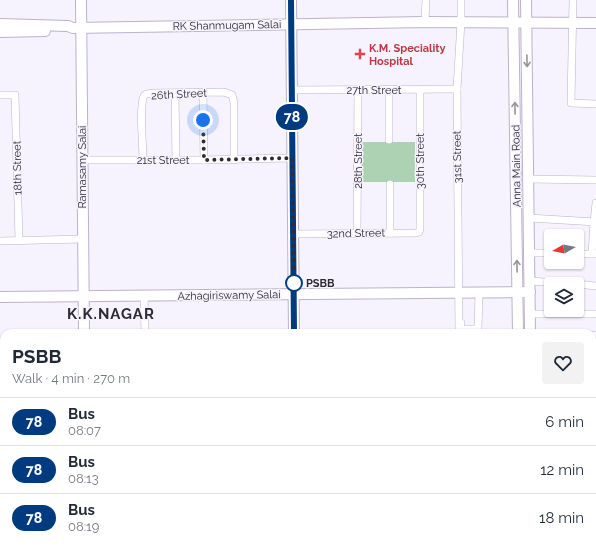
<!DOCTYPE html>
<meta charset="utf-8">
<style>
:root{--surface:#fff;--page:#f2f2f3;--text:#1f2937;--muted:#747a83;--line:#e0e1e3}
body{margin:0;font-family:Raleway,sans-serif;background:var(--page);color:var(--text);height:100vh;display:flex;flex-direction:column;font-size:15px;white-space:nowrap}
*{box-sizing:border-box;margin:0}
p{font-size:13px;color:var(--muted)}
.icon{flex:none;width:22px;height:22px;fill:none;stroke:currentColor;stroke-width:2;stroke-linecap:round;stroke-linejoin:round}
.map{position:relative;flex:1;overflow:hidden}
.panel{position:absolute;left:0px;top:329px;width:596px;height:220px;display:flex;flex-direction:column;background:var(--surface);border-radius:12px 12px 0 0;box-shadow:0 1px 3px #0004}
.panel>*{flex:none}
.badge{padding:0 8px;border-radius:13px;font-size:14px;line-height:26px}
.needle{width:26px;rotate:261deg}
.fabs{position:absolute;left:544px;top:229px;display:grid;gap:8px}
.fabs a{display:grid;place-items:center;width:40px;height:40px;border-radius:4px;background:var(--surface);box-shadow:0 1px 3px #0004;font-size:20px}
.you{position:absolute;width:20px;height:20px;margin:-10px;border:3px solid #fff;border-radius:50%;background:#1a73e8;box-shadow:0 0 0 6px #1a73e833}
.map>.badge{position:absolute;translate:-50% -50%;box-shadow:0 0 0 2px #fff}
.round{display:grid;place-items:center;flex:none;width:42px;height:42px;border-radius:4px;background:var(--page)}
.head{display:flex;align-items:center;justify-content:space-between;height:68px;padding:0 12px}
h1{font-size:19px;font-weight:700;line-height:30px}
ul{padding:0;list-style:none}
li{display:flex;align-items:center;gap:12px;height:48px;padding:0 12px;border-top:1px solid var(--line)}
li div{flex:1}
li b{display:block;font-size:15px}
li em{font-style:normal}
li .badge{min-width:44px;font-weight:700;text-align:center}
.map>svg:first-child{display:block}
.green{fill:#add2b3}
.lines{fill:none;stroke-linecap:round;stroke-linejoin:round}
.street-casing{stroke:#bcb2cd;stroke-width:8}
.secondary-casing{stroke:#bcb2cd;stroke-width:12}
.street{stroke:#fff;stroke-width:7}
.secondary{stroke:#fff;stroke-width:10}
.oneway{stroke:#97959a}
.line-casing{stroke:#fff;stroke-width:9}
.line{stroke:#003b80;stroke-width:6}
.walk{stroke:#2f2b36;stroke-width:4;stroke-dasharray:0 7.2}
.health-dot{fill:#e0444e;stroke:#f6f2fe;stroke-width:1.5}
.stop-dot{fill:#fff;stroke:#003b80;stroke-width:2}
.labels{text-anchor:middle;stroke-width:3;stroke-linejoin:round;paint-order:stroke}
.street-label{font-size:11px;fill:#2f2b36;stroke:#f6f2fe}
.health-label{font-size:11px;font-weight:bold;fill:#be3a42;stroke:#f6f2fe;text-anchor:start}
.stop-label{font-size:11px;font-weight:bold;fill:#2f2b36;stroke:#f6f2fe;text-anchor:start}
.district-label{font-size:15px;font-weight:bold;letter-spacing:1px;fill:#2f2b36;stroke:#f6f2fe}
</style>
<div class="map">
<svg width="596" height="549" viewBox="0 0 596 549">
<rect width="100%" height="100%" fill="#f6f2fe"/>
<rect class="green" x="362" y="142" width="53" height="40"/>
<g class="lines">
<g class="street-casing">
<g id="street">
<path d="M573 0 571 103 596 104"/>
<path d="M425 22 426 0"/>
<path d="M292 90 457 89"/>
<path d="M389 90V140"/>
<path d="M175 93 176 160"/>
<path d="M203 93 204 160"/>
<path d="M0 95H15L19 240"/>
<path d="M82 160H204L292 158"/>
<path d="M143 160C143 148 139 104 144 96 146 93 150 94 153 93L224 92 232 95 234 103V160"/>
<path d="M529 179 596 180"/>
<path d="M529 218 596 222"/>
<path d="M357 233 358 90"/>
<path d="M390 233V184"/>
<path d="M293 234 416 233 419 232 420 229V90"/>
<path d="M0 241 83 239"/>
<path d="M530 253H551"/>
<path d="M577 254H596"/>
<path d="M592 254 594 222 596 203"/>
<path d="M530 281 571 284"/>
<path d="M577 284 596 286"/>
<path d="M144 296 145 333"/>
<path d="M530 314H596"/>
<path d="M461 323 460 327 462 329H478L479 293"/>
<path d="M459 333 457 89 461 22V0"/>
<path d="M592 336 596 335"/>
<path d="M0 354H4"/>
<path d="M592 357H596"/>
<path d="M592 382H596"/>
<path d="M592 409H596"/>
<path d="M592 438H596"/>
<path d="M592 465H596"/>
<path d="M592 497H596"/>
<path d="M0 503H4"/>
<path d="M592 526H596"/>
<path d="M0 539H4"/>
<path d="M236 545 237 549"/>
</g>
</g>
<g class="secondary-casing">
<g id="secondary">
<path d="M81 0 84 333"/>
<path d="M291 0 294 333"/>
<path d="M513 0 518 333"/>
<path d="M526 0 530 333"/>
<path d="M0 24 68 26 73 28 425 22 596 23"/>
<path d="M0 32 45 31"/>
<path d="M0 297 530 292"/>
<path d="M85 545V549"/>
<path d="M297 545V549"/>
<path d="M520 545 521 549"/>
<path d="M533 545V549"/>
</g>
</g>
<use href="#street" class="street"/>
<use href="#secondary" class="secondary"/>
</g>
<defs><path id="oneway-shaft" d="M-6 0H5M1.5-3L5.5 0L1.5 3" fill="none" stroke-width="1.6" stroke-linecap="round" stroke-linejoin="round"/></defs>
<g class="oneway">
<use href="#oneway-shaft" transform="translate(527 61) rotate(89)"/>
<use href="#oneway-shaft" transform="translate(515 108) rotate(-91)"/>
<use href="#oneway-shaft" transform="translate(517 266) rotate(-91)"/>
</g>
<g class="lines">
<g class="line-casing">
<path id="line" d="M291 0 294 333"/>
</g>
<use href="#line" class="line"/>
<path class="walk" d="M203 120 204 160 292 158 294 283"/>
</g>
<path class="health-dot" d="M358 48h4v4h4v4h-4v4h-4v-4h-4v-4h4z"/>
<circle class="stop-dot" cx="294" cy="283" r="8"/>
<g class="labels">
<g class="street-label">
<text transform="translate(227 25) rotate(-1)" y="4">RK Shanmugam Salai</text>
<text x="374" y="94">27th Street</text>
<text transform="translate(179 94) rotate(-3)" y="4">26th Street</text>
<text transform="translate(457 157) rotate(-91)" y="4">31st Street</text>
<text x="163" y="164">21st Street</text>
<text transform="translate(358 161) rotate(-90)" y="4">28th Street</text>
<text transform="translate(420 161) rotate(-90)" y="4">30th Street</text>
<text transform="translate(516 166) rotate(-91)" y="4">Anna Main Road</text>
<text transform="translate(82 167) rotate(-90)" y="4">Ramasamy Salai</text>
<text transform="translate(17 168) rotate(-91)" y="4">18th Street</text>
<text transform="translate(356 233) rotate(-1)" y="4">32nd Street</text>
<text transform="translate(229 295) rotate(-1)" y="4">Azhagiriswamy Salai</text>
</g>
<g class="health-label">
<text x="369" y="52">K.M. Speciality<tspan x="369" dy="13">Hospital</tspan></text>
</g>
<g class="stop-label">
<text x="306" y="287">PSBB</text>
</g>
<g class="district-label">
<text x="111" y="319">K.K.NAGAR</text>
</g>
</g>
</svg>
<div class="fabs">
<a><svg class="needle" viewBox="-14 -14 28 28"><path d="M0-13l5 13h-10z" fill="#e53935"/><path d="M0 13l5-13h-10z" fill="#747a83"/></svg></a>
<a><svg class="icon" aria-label="layers" viewBox="0 0 24 24"><path d="M12 4l9 5-9 5-9-5zM3 14l9 5 9-5"/></svg></a>
</div>
<div class="you" style="left:203px;top:120px"></div>
<b class="badge" style="left:292px;top:117px;background:#003b80;color:#fff">78</b>
<section class="panel">
<div class="head"><div><h1>PSBB</h1><p>Walk · 4 min · 270 m</p></div><a class="round"><svg class="icon" aria-label="heart" viewBox="0 0 24 24"><path d="M12 20l-8-8c-3-5 5-10 8-4 3-6 11-1 8 4z"/></svg></a></div>
<ul>
<li><span class="badge" style="background:#003b80;color:#fff">78</span><div><b>Bus</b><p>08:07</p></div><em>6 min</em></li>
<li><span class="badge" style="background:#003b80;color:#fff">78</span><div><b>Bus</b><p>08:13</p></div><em>12 min</em></li>
<li><span class="badge" style="background:#003b80;color:#fff">78</span><div><b>Bus</b><p>08:19</p></div><em>18 min</em></li>
</ul>
</section>
</div>
